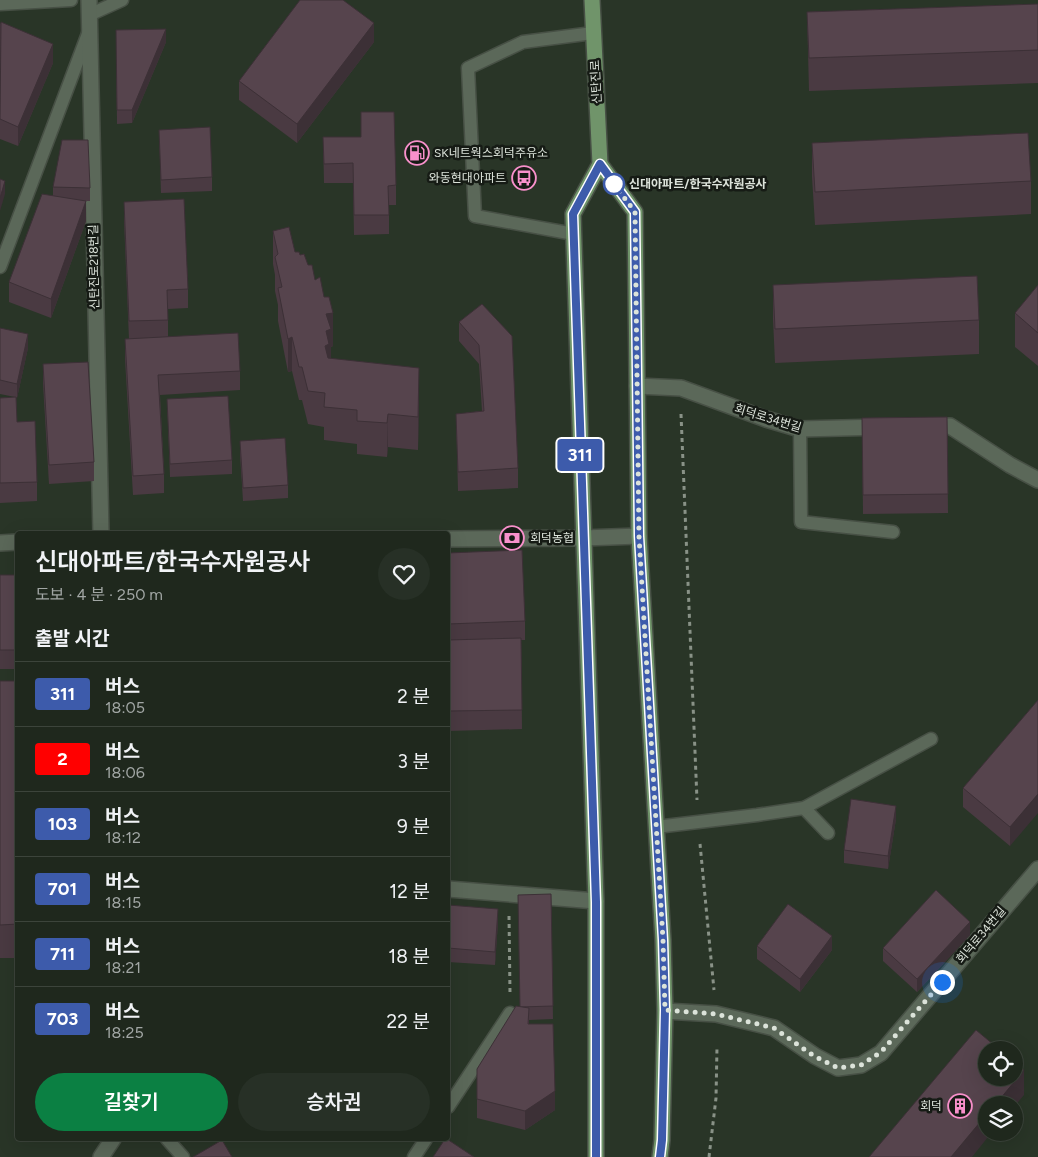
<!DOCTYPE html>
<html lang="ko">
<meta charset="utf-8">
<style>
:root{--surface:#1f281d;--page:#273026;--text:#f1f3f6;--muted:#a1a6a4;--line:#3c443b;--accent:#0b8043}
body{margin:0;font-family:Figtree,"Noto Sans KR",sans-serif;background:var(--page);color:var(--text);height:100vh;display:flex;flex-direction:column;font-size:19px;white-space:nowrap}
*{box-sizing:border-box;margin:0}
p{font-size:16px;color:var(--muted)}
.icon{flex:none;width:28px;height:28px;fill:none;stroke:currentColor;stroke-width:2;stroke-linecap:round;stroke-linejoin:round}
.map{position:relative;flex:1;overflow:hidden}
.side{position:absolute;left:15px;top:531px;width:435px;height:610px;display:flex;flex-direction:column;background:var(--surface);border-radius:5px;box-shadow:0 5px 20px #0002,0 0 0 1px var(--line)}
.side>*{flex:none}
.badge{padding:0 10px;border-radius:4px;font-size:18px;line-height:32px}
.buttons{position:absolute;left:978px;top:1041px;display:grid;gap:10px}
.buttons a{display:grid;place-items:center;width:45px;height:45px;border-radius:50%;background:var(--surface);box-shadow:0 5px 20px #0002,0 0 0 1px var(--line);font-size:25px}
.you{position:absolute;width:25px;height:25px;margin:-12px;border:4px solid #fff;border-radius:50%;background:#1a73e8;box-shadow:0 0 0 8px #1a73e833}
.map>.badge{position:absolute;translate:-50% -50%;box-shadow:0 0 0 2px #fff}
h2{padding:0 20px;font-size:19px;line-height:45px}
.round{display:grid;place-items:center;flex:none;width:52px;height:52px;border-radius:26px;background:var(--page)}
.summary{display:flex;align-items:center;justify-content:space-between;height:85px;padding:0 20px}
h1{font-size:24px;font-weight:600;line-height:38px}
.primary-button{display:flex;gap:10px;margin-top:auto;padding:10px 20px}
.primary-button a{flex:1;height:58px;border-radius:30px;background:var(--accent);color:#fff;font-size:20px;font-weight:600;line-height:58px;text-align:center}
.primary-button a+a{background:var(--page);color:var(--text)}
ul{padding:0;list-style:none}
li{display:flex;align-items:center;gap:15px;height:65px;padding:0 20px;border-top:1px solid var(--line)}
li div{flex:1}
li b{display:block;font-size:19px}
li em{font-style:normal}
li .badge{min-width:55px;font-weight:700;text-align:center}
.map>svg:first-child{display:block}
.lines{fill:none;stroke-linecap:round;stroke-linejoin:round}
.lane-casing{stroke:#475045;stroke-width:15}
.street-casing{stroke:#475045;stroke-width:18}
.primary-casing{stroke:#475045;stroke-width:18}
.path{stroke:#899287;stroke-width:3;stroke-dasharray:4 4;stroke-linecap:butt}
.lane{stroke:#5b6859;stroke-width:12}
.street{stroke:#5b6859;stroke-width:15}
.primary{stroke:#70946a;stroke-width:15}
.wall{fill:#4a3a42}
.shaded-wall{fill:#3c3036}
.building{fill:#56444d;stroke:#3c3036}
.line-casing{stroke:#fff;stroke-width:11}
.line{stroke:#3d5bab;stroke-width:8}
.walk{stroke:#dce3da;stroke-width:5;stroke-dasharray:0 9}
.stop-dot{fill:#fff;stroke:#3d5bab;stroke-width:2.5}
.labels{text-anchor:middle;stroke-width:5;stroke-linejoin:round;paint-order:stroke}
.street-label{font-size:12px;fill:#dce3da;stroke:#161b15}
.poi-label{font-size:12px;fill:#dce3da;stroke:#161b15;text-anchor:start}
.stop-label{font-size:12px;font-weight:bold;fill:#dce3da;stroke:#161b15;text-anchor:start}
</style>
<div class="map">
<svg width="1038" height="1157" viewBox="0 0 1038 1157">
<rect width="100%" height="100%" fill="#293527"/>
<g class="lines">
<g class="lane-casing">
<g id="lane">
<path d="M0 4 71 0"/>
<path d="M89 15 122 0"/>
<path d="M574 234 475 216 468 68 523 42 593 33"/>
<path d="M0 267 89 31"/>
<path d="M800 429 801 522 893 532"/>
<path d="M804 808 828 833"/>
<path d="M656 827 757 815 804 808 931 739"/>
<path d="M448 1107 510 1013"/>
<path d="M167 1139 183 1157"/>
<path d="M414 1157 426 1139"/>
</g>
</g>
<g class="street-casing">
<g id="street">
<path d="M89 0 101 534"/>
<path d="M637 386 681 388 766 419 800 429 883 427"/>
<path d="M929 426H950L1010 465 1038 480"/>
<path d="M448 539 583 538 639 536"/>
<path d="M0 543 18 542"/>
<path d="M448 889 596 901"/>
<path d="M665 1011 716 1014 774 1028 815 1056 838 1068 861 1065 881 1053 1038 869"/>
<path d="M101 1157 113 1139"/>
</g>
</g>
<g class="primary-casing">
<g id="primary">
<path d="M592 0 600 164 573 214 596 901V1157"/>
<path d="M600 164 635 212 639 536 663 940 665 1011 662 1140 660 1157"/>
</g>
</g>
<g class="path">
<path d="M681 414 697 800"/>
<path d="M700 844 714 990"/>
<path d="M509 916 510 993"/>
<path d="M709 1157 716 1098 717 1047"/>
</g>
<use href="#lane" class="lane"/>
<use href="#street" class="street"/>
<use href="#primary" class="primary"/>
</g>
<g class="wall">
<path d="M1038 4V83L809 91 807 12Z"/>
<path d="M0 23 53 63 18 146 0 139Z"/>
<path d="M116 30 166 42 132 123 117 124Z"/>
<path d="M374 42 297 143 239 100V81Z"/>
<path d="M159 130 212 177V191L161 193Z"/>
<path d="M323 137 396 185V205H389V234L354 235 353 183H324Z"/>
<path d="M812 143 1031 181V214L815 225 812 177Z"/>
<path d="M53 187 90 188V201H85L86 221 51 318 9 302V282L53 196Z"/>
<path d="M124 202 188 289V308L168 309V337L240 371V390L160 395 164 474V493L133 495 125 359V339H129L124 221Z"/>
<path d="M273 231 295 252 300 255 308 265 315 280 333 346 331 347V358L419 401 418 450 388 447 387 457 357 454V444L324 440V427L308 424 302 400H299L292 371 288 372 278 321V305L275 291V275L273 264Z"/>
<path d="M773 285 979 320V354L775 363 773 319Z"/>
<path d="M1038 285V366L1015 347V313Z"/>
<path d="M482 304 518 468V488L458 491 456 414 482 411 479 364 459 341V322Z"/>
<path d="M0 328 28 348 17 398 16 397 17 422 37 482V501L0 503V398L15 397 0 394Z"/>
<path d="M43 364 94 462V481L49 484 43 384Z"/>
<path d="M167 399 232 460V474L170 477Z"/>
<path d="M947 417 948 513 863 514 862 418Z"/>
<path d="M240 441 288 485V498L243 501 240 454Z"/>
<path d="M448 553 525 621V640H521L522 729 448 731Z"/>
<rect x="0" y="575" width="18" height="94"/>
<rect x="0" y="681" width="18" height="277"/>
<path d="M1038 700 1010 846 963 807V788Z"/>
<path d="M896 819 888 869 844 863V850Z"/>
<path d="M551 894 553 1019 529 1020V1024L555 1110 525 1130 477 1118V1069L520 1007Z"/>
<path d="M448 905 498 922 495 965 448 962Z"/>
<path d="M970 935 917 992 883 961V948Z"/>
<path d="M757 946 832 950 800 992 757 959Z"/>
<path d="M15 986H18V1082L15 1005Z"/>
</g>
<g class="shaded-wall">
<path d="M374 23V42L297 143V124Z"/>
<path d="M166 29V42L132 123V110Z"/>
<path d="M53 44V63L18 146V127Z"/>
<path d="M5 181V194L0 211V198Z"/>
<path d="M86 201V221L51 318V299Z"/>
<path d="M333 313V346L331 347V363L325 379 326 314Z"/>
<path d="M28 334V348L17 398V384Z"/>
<path d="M292 337V371L288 372V339Z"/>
<path d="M419 368V401L418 450V417Z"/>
<path d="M388 414V447L387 457Z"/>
<path d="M1038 794V813L1010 846V827Z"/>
<path d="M896 806V819L888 869V856Z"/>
<path d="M498 909V922L495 965V952Z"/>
<path d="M970 922V935L917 992V979Z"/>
<path d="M832 936V950L800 992V979Z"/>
<path d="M1024 1070V1095L1014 1107V1105H995Z"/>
<path d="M555 1091V1110L525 1130V1111Z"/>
<path d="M986 1115V1132H992L972 1157H951Z"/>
</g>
<g class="building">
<path d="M300 0H343L374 23 297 124 239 81Z"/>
<path d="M1038 4V50L809 58 807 12Z"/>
<path d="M1 22 53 44 18 127 0 119Z"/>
<path d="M166 29 132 110H117L116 30Z"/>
<path d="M361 112H394L396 185 388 186 389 215H354L353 163 324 164 323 137H361Z"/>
<path d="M210 127 212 177 161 180 159 130Z"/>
<path d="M1028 133 1031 181 815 192 812 143Z"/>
<path d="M62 140H88L90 188 53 187Z"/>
<path d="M0 179 5 181 0 198Z"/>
<path d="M42 194 86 201 51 299 9 282Z"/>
<path d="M184 199 188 289 167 290 168 320 129 321 124 202Z"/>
<path d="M289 227 295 252H299L300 255 304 254 308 265H312L315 280 320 277 324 297H329L333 313 326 314 331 329 326 331 329 344 325 346 328 358 419 368 418 417 388 414 387 423 357 421V410L324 407 325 393 308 391 302 367H299L292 337 288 339 278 288 282 287 275 257 278 254 273 231Z"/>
<path d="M977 276 979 320 775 329 773 285Z"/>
<path d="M1038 285V333L1015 313Z"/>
<path d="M482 304 512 336 518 468 458 472 456 414 484 411 479 345 459 322Z"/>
<path d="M0 328 28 334 17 384 0 380Z"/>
<path d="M238 333 240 371 158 375 164 474 133 476 125 339Z"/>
<path d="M88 362 94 462 49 465 43 364Z"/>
<path d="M228 396 232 460 170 464 167 399Z"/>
<path d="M16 397 17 422 35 421 37 482 0 483V398Z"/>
<path d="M947 417 948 494 863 495 862 418Z"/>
<path d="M285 438 288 485 243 488 240 441Z"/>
<path d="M522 550 525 621 448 624V553Z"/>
<rect x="0" y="575" width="18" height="75"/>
<path d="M521 638 522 710 448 711V640Z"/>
<path d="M0 681H18V924L0 925Z"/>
<path d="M1038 700V794L1010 827 963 788Z"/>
<path d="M851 799 896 806 888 856 844 850Z"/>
<path d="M936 890 970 922 917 979 883 948Z"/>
<path d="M551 894 553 1006 520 1007 518 895Z"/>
<path d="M788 904 832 936 800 979 757 946Z"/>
<path d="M448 905 498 909 495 952 448 948Z"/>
<path d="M15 986H18V1063Z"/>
<path d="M516 1006 529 1008 528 1024H553L555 1091 525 1111 477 1099V1069Z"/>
<path d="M976 1030 1000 1050H986V1078H1014V1061L1024 1070 995 1105H986V1115L951 1157H869Z"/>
<path d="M445 1139H447L474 1157H433Z"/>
<path d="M222 1140 232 1157H193Z"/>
</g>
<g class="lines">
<g class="line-casing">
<path id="line" d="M596 1157V902L573 214 600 164 635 212 639 536 663 940 665 1010 662 1140 660 1157"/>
</g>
<use href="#line" class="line"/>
<path class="walk" d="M614 184 635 212 639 536 663 940 665 1010 716 1014 774 1028 814 1056 838 1068 861 1065 881 1052 942 982"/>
</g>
<defs>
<g id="fuel-ring" transform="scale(1.25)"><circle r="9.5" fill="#161b15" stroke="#f890cb" stroke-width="1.5"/><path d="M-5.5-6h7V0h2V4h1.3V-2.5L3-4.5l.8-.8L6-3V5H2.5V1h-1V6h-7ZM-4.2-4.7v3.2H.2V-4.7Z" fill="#f890cb"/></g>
<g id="bus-ring" transform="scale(1.25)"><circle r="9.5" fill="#161b15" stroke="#f890cb" stroke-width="1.5"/><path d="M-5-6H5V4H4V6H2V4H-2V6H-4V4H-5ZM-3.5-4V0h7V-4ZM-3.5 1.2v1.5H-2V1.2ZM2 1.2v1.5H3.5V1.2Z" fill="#f890cb"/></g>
<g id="bank-ring" transform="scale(1.25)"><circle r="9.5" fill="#161b15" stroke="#f890cb" stroke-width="1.5"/><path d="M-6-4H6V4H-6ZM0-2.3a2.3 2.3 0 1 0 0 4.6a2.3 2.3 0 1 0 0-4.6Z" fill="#f890cb"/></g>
<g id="building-ring" transform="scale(1.25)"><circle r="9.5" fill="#161b15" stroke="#f890cb" stroke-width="1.5"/><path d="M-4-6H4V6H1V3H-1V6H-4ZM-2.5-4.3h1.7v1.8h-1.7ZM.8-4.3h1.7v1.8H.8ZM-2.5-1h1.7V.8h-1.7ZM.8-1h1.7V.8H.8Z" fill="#f890cb"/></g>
</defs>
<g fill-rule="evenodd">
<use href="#fuel-ring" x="417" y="153"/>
<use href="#bus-ring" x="524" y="178"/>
<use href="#bank-ring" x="512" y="538"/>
<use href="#building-ring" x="960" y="1106"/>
</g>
<circle class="stop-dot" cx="614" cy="184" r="10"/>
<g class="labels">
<g class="street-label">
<text transform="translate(596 82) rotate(-93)" y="4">신탄진로</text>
<text transform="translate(94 267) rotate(-91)" y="4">신탄진로218번길</text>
<text transform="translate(768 418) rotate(17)" y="4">회덕로34번길</text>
<text transform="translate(981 935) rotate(-50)" y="4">회덕로34번길</text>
</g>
<g class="poi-label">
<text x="434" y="157">SK네트웍스회덕주유소</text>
<text x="506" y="182" text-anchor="end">와동현대아파트</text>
<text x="530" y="542">회덕농협</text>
<text x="942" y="1110" text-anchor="end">회덕</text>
</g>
<g class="stop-label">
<text x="629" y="188">신대아파트/한국수자원공사</text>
</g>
</g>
</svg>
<div class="buttons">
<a><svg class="icon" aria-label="locate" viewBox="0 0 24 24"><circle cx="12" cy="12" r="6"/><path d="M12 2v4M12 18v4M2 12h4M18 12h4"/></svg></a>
<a><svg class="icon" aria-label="layers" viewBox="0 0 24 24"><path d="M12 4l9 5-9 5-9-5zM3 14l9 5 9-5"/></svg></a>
</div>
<div class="you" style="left:942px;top:982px"></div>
<b class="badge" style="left:580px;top:455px;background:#3d5bab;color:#fff">311</b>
<section class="side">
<div class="summary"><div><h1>신대아파트/한국수자원공사</h1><p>도보 · 4 분 · 250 m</p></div><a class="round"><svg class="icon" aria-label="heart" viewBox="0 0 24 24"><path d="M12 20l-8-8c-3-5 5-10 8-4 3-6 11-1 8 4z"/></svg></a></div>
<h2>출발 시간</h2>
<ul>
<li><span class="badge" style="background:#3d5bab;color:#fff">311</span><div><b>버스</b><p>18:05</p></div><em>2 분</em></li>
<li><span class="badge" style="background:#f00;color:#fff">2</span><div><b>버스</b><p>18:06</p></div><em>3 분</em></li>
<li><span class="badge" style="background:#3d5bab;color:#fff">103</span><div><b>버스</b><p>18:12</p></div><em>9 분</em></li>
<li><span class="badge" style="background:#3d5bab;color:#fff">701</span><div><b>버스</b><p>18:15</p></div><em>12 분</em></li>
<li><span class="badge" style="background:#3d5bab;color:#fff">711</span><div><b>버스</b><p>18:21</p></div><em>18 분</em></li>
<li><span class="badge" style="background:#3d5bab;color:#fff">703</span><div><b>버스</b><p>18:25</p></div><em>22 분</em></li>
</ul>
<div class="primary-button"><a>길찾기</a><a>승차권</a></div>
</section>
</div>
